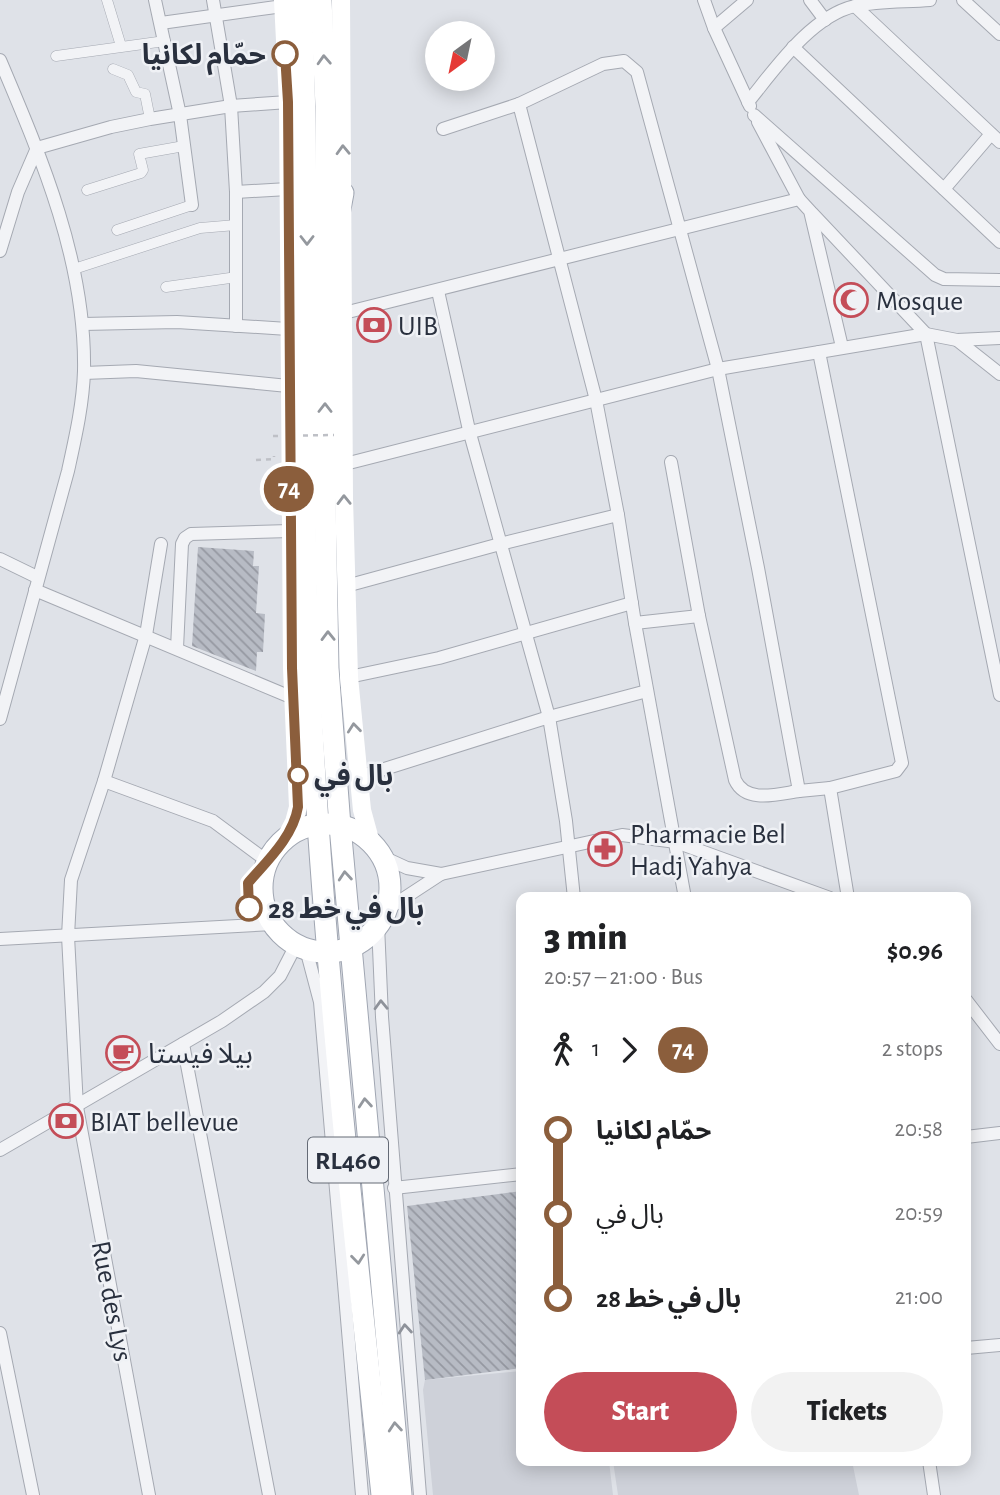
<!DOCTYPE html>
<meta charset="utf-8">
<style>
:root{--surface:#fff;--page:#f2f2f2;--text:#202124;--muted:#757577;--accent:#c44d58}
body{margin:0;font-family:"Alegreya Sans","Noto Sans Arabic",sans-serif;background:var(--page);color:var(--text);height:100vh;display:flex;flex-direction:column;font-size:26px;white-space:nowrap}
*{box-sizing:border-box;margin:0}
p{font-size:23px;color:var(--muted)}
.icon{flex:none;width:38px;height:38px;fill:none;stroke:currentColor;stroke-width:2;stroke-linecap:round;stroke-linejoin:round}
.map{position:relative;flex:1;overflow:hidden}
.drawer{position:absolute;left:516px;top:892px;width:455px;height:574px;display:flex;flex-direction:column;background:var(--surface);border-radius:14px;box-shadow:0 4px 18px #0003}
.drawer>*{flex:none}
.badge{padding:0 14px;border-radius:23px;font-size:24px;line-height:46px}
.needle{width:46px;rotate:213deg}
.fabs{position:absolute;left:425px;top:21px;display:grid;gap:14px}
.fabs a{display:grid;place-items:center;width:70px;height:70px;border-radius:50%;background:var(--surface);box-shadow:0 4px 18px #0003;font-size:35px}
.map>.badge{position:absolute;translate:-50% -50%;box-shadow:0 0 0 4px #fff}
.legs{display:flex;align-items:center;gap:10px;height:77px;padding:0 28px;font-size:23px}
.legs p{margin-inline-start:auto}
.overview{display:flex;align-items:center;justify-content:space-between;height:119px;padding:0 28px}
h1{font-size:38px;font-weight:800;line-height:52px}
.cta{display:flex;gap:14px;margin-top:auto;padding:14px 28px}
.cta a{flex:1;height:80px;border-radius:42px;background:var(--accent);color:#fff;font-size:28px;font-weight:800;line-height:80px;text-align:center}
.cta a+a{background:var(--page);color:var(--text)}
ul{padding:0 28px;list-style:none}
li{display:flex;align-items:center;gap:24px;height:84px;font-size:26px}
li i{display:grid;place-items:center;width:10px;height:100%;margin:0 9px;background:currentColor}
li i::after{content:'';width:18px;height:18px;margin:-9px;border:5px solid;border-radius:50%;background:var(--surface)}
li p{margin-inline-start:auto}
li:first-child i{background:linear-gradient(#0000 50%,currentColor 0)}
li:last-child i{background:linear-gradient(currentColor 50%,#0000 0)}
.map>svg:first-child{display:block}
.built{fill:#ced1d9}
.building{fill:url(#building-back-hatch)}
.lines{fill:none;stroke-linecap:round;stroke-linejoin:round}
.service-casing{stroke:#a5a9b2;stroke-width:8}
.pedestrian-casing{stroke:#a5a9b2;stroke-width:11}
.minor-casing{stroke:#a5a9b2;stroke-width:14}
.primary-casing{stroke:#a0a6b2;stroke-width:23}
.path{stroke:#bec0c6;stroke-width:2.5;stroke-dasharray:5 5;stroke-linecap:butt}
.service{stroke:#f2f3f6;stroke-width:6}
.pedestrian{stroke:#f2f3f6;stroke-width:10}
.minor{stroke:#f2f3f6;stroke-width:12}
.secondary{stroke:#fff;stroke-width:18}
.primary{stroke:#fff;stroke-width:21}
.path-bridge{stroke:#bec0c6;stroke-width:2.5;stroke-dasharray:5 5;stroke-linecap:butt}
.oneway{stroke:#94989e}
.oneway2{stroke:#8e929a}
.line-1-casing{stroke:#fff;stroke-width:16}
.line-1{stroke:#8b5e3c;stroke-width:10}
.stop-1-dot{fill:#fff;stroke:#8b5e3c;stroke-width:3.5}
.labels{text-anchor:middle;stroke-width:5;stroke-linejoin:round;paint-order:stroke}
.shield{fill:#eff1f5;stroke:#646a75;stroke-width:2}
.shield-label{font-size:26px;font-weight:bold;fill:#29303e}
.stop-label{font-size:28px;font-weight:bold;fill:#29303e;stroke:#eff1f5;text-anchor:start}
.poi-label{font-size:28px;fill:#29303e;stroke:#eff1f5;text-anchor:start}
.street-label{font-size:28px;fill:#29303e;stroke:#eff1f5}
</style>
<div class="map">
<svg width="1000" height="1495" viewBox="0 0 1000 1495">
<defs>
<pattern id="building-back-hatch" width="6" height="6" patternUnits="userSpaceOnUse" patternTransform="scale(1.75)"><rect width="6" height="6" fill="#b7bbc4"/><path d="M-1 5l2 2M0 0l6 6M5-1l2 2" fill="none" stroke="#9598a1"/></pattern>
</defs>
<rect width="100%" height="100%" fill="#dfe2e8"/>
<g class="built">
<path d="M521 1371 522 1461H609L613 1495H433L423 1390 425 1380Z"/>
<path d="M613 1461H852L859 1495H618Z"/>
</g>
<g class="building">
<path d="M198 547 254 551 253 566H259L256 613 265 614 263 652H257L256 671 192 646Z"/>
<path d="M522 1191V1368L425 1380 407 1206Z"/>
</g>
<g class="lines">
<g class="service-casing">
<path id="service" d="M267 861 248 883 249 908 269 922"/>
</g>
<g class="pedestrian-casing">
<g id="pedestrian">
<path d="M107 0 121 46"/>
<path d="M56 56 165 41"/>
<path d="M113 69 128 75 136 92 145 94 150 119"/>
<path d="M87 190 141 173 143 170 139 154 184 146"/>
<path d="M117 230 192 205"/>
<path d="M74 269 200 228 236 225"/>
<path d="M166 287 237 277"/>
</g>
</g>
<g class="minor-casing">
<g id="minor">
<path d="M155 0 180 115 192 205"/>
<path d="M213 0 231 106 236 192V326"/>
<path d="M704 0 714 28 750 106"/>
<path d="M810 0 825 20"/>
<path d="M963 0 1000 34"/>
<path d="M855 6 1000 142"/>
<path d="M161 23 283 6"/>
<path d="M714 28 747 0"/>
<path d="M793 47 1000 242"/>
<path d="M0 60C42 159 86 262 84 371 83 405 75 439 68 471L0 719"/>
<path d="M748 102C775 69 811 16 855 6 879 1 906 2 930 0"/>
<path d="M519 104 603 64 624 61 637 72 718 369 758 568 799 791 830 788"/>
<path d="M754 115 935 275 944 279 1000 280"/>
<path d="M758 122 799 199"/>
<path d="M443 129 519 104 596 400 618 515 635 623 699 616"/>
<path d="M944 189 991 134"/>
<path d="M236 192 288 189"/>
<path d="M812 213 926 334 1000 695"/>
<path d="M0 251 18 192 37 148 111 127 150 119 231 106 288 102"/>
<path d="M438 291 469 430 549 717 647 691"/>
<path d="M344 313 799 199 810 211 842 347"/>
<path d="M83 324 177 322 288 329"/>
<path d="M957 340 1000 374"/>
<path d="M819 352 902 763 896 771 830 788 848 898"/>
<path d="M84 373 136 371 288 386"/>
<path d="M671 462 699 616 735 780C746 804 778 794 799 791"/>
<path d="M345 464 718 369 926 334 957 340 1000 338"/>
<path d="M0 559 37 577"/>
<path d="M346 586 500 544 618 515"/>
<path d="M35 590 293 698"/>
<path d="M635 623 685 898"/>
<path d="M177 648 182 544 185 538 191 534 290 531"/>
<path d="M349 677 439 658 632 603"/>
<path d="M359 777 549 717 566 821 574 898"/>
<path d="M104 781 213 821 267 861"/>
<path d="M381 856 407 868 441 874"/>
<path d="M386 910 441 874 622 835 676 842 830 898"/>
<path d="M378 925 382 1017 420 1495"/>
<path d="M0 939 273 924"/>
<path d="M306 949 320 1002 362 1495"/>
<path d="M966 1000 1000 1044"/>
<path d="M183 1044 269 1495"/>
<path d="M966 1137 1000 1133"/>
<path d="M0 1150 222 1021 264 992 280 976 296 945"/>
<path d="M394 1188 522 1174"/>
<path d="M0 1333 33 1495"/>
<path d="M966 1348 1000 1345"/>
<path d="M929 1461 934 1495"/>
<path d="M149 1495 77 1107 68 936 71 880 104 781 146 635 161 544"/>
</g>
</g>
<g class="primary-casing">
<g id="primary">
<path d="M301 0C312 223 299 447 309 670 322 946 353 1221 382 1495"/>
<path d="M321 0 326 106 325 497 328 668 340 826 401 1495"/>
<path d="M335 235 343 193"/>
<circle cx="326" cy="888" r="64"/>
</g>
</g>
<path class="path" d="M256 460 274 459V456"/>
<use href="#service" class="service"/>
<use href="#pedestrian" class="pedestrian"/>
<use href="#minor" class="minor"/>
<g class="secondary">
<path d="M283 0 288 102 292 668 298 807 294 822 285 839"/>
<path d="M341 0 344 498 349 677 362 810 371 843"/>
</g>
<use href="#primary" class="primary"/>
<path class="path-bridge" d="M273 436 334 435"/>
</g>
<defs><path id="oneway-chevron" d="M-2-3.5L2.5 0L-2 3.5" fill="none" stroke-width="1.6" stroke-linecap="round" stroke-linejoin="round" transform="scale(1.75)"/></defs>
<g class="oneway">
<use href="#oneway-chevron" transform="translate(324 60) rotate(-93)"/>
<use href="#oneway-chevron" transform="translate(343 150) rotate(-92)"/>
<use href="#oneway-chevron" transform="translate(307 240) rotate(90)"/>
<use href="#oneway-chevron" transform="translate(325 408) rotate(-90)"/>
<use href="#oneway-chevron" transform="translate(344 500) rotate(-91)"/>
<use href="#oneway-chevron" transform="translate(328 636) rotate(-91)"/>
<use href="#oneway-chevron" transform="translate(354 728) rotate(-96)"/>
<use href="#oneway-chevron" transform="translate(345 876) rotate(-95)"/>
<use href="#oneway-chevron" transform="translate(365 1103) rotate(-95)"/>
<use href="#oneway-chevron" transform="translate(358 1259) rotate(84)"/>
<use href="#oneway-chevron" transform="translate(395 1427) rotate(-95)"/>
</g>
<g class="oneway2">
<use href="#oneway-chevron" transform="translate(381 1005) rotate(-92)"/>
<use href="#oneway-chevron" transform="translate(405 1329) rotate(-95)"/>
</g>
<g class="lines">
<g class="line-1-casing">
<path id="line-1" d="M249 908 248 883C267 861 293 837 298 807L292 668 288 102 285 54"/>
</g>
<use href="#line-1" class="line-1"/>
</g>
<defs>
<g id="mosque-ring" transform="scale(1.75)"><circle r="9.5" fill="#eff1f5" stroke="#c44d58" stroke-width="1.5"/><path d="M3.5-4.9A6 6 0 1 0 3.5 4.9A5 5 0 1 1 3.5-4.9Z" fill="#c44d58"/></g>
<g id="bank-ring" transform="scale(1.75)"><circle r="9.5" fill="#eff1f5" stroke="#c44d58" stroke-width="1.5"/><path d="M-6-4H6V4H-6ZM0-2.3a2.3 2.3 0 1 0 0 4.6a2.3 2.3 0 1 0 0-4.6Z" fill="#c44d58"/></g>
<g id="pharmacy-ring" transform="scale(1.75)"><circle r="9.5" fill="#eff1f5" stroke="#c44d58" stroke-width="1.5"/><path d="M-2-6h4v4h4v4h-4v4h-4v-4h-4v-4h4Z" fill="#c44d58"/></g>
<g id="cafe-ring" transform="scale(1.75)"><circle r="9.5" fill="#eff1f5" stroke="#c44d58" stroke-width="1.5"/><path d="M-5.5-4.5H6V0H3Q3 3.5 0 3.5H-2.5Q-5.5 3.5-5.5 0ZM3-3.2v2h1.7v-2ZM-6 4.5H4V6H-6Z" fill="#c44d58"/></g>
</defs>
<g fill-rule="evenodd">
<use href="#mosque-ring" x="851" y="300"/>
<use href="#bank-ring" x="374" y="325"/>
<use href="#pharmacy-ring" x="605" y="849"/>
<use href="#cafe-ring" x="123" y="1053"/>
<use href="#bank-ring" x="66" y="1121"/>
</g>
<g class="stop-1-dot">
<circle cx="285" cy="54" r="12"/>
<circle cx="298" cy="775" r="9"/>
<circle cx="249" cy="908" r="12"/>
</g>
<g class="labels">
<rect class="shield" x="308" y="1137.5" width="80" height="45" rx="5"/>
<g class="shield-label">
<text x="348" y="1169">RL460</text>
</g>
<g class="stop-label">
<text x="266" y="64" text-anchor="end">حمّام لكانيا</text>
<text x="314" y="785">بال في</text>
<text x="268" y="918">بال في خط 28</text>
</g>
<g class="poi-label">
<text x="876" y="310">Mosque</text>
<text x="398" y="335">UIB</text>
<text x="630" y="843">Pharmacie Bel<tspan x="630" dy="32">Hadj Yahya</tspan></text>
<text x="148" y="1063">بيلا فيستا</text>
<text x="90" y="1131">BIAT bellevue</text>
</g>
<g class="street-label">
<text transform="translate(113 1301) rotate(79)" y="10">Rue des Lys</text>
</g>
</g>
</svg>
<div class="fabs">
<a><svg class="needle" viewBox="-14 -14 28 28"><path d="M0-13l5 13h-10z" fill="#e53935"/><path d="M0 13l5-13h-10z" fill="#757577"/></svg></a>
</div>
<b class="badge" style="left:289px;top:489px;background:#8b5e3c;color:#fff">74</b>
<section class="drawer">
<div class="overview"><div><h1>3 min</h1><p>20:57 – 21:00 · Bus</p></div><b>$0.96</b></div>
<div class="legs"><svg class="icon" aria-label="walk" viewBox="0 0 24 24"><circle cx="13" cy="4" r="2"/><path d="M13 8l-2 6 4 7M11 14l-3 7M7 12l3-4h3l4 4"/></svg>1<svg class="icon" aria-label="forward" viewBox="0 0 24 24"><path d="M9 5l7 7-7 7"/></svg><b class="badge" style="background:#8b5e3c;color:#fff">74</b><p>2 stops</p></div>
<ul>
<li><i style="color:#8b5e3c"></i><b>حمّام لكانيا</b><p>20:58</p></li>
<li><i style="color:#8b5e3c"></i><span>بال في</span><p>20:59</p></li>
<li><i style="color:#8b5e3c"></i><b>بال في خط 28</b><p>21:00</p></li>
</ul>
<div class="cta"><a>Start</a><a>Tickets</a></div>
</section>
</div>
